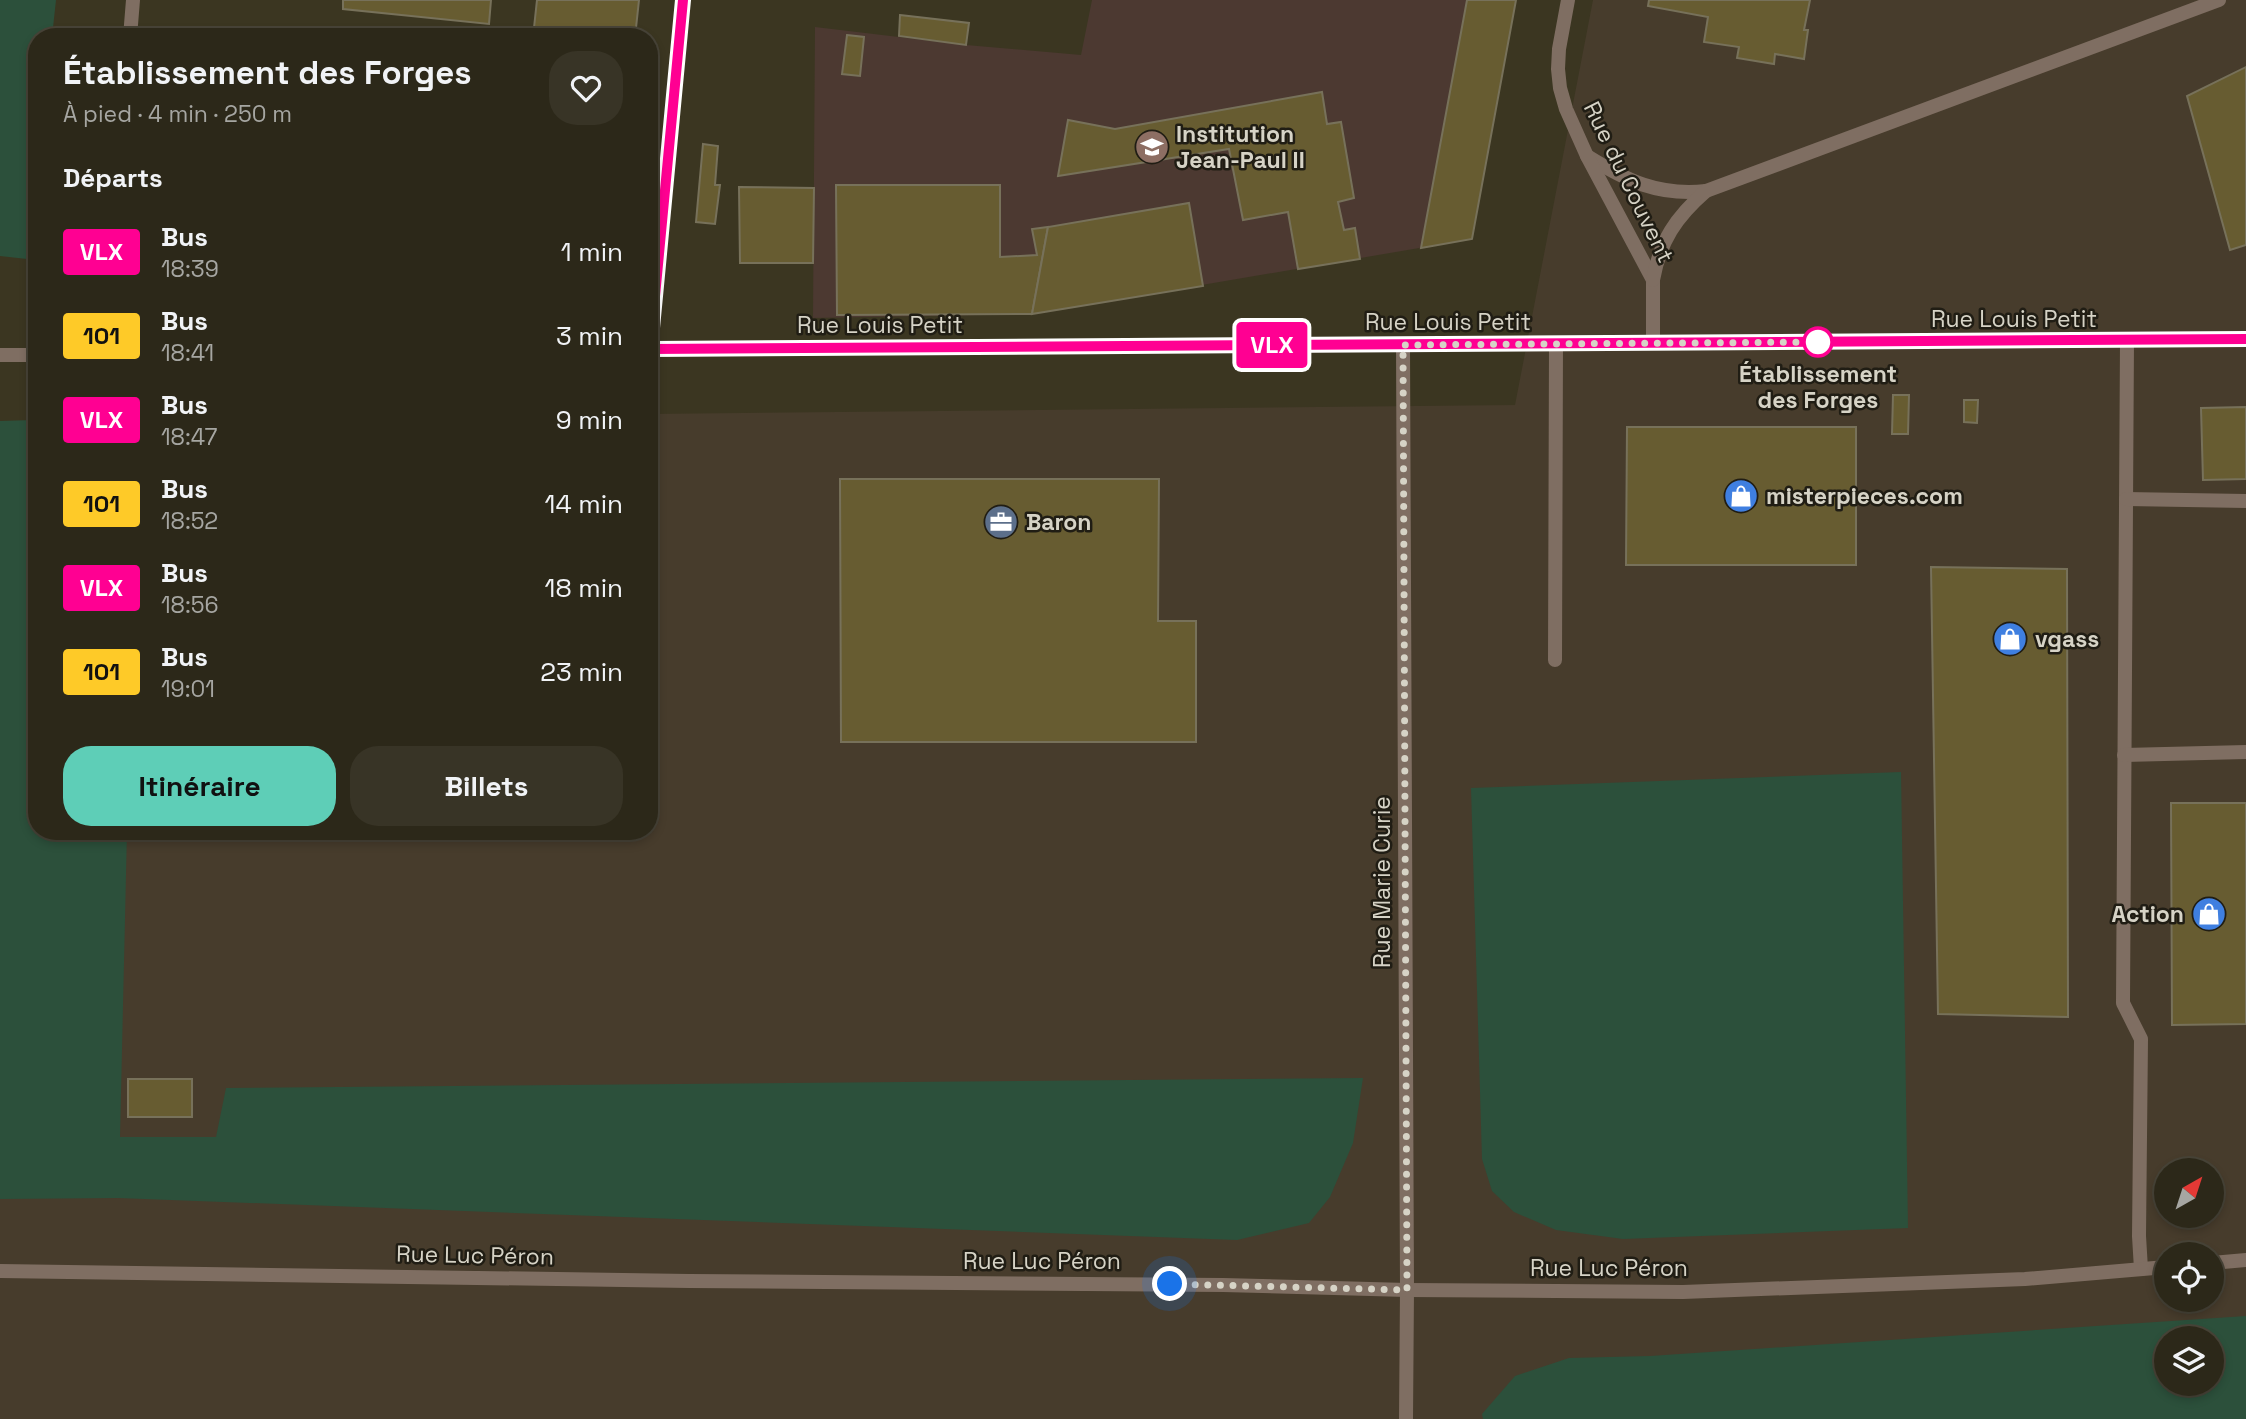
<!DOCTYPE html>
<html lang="fr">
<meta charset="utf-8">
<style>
:root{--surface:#2c2819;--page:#383426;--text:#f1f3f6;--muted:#a6a6a2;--line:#484438;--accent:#5eceb7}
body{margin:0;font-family:"Space Grotesk",sans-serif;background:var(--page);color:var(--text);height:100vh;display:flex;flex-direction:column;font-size:26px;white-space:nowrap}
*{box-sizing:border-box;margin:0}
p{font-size:23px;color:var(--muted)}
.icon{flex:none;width:38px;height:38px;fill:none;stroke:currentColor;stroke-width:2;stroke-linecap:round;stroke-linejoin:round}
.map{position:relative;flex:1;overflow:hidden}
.sheet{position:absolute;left:28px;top:28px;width:630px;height:812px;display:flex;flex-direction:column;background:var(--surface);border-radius:28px;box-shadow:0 4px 10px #0003,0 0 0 2px var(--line)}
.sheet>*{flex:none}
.badge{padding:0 14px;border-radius:5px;font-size:24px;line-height:46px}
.needle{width:46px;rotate:39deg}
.buttons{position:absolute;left:2154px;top:1158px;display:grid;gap:14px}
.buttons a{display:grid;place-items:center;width:70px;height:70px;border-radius:50%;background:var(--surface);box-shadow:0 4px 10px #0003,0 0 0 2px var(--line);font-size:35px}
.you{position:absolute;width:35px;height:35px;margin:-18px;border:5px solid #fff;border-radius:50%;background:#1a73e8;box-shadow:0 0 0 10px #1a73e833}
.map>.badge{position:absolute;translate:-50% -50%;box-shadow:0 0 0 4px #fff}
h2{padding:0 35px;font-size:26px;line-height:63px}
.round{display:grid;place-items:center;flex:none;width:74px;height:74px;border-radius:28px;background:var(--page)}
.headline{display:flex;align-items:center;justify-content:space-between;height:119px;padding:0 35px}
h1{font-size:33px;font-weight:700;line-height:52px}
.action{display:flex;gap:14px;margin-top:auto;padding:14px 35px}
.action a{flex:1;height:80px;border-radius:28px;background:var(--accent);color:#111;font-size:28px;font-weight:700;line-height:80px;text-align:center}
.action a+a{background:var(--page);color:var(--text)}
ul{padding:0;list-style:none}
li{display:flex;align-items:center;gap:21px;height:84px;padding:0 35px}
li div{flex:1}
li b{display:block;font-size:26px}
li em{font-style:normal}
li .badge{min-width:77px;font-weight:700;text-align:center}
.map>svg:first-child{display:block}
.commercial{fill:#473c2c;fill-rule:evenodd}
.education{fill:#4c3931}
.green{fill:#2c503b;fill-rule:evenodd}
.building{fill:#675c31;stroke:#77715a;stroke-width:2}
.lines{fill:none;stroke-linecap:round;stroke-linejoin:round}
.service{stroke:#7f6e62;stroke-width:14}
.minor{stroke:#7f6e62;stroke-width:14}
.tertiary{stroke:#7f6e62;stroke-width:14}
.line-casing{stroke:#fff;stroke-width:16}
.line{stroke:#ff0092;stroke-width:10}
.walk{stroke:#d6d3c6;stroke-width:7;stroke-dasharray:0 12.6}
.stop-dot{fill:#fff;stroke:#ff0092;stroke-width:3.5}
.labels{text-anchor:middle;stroke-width:5;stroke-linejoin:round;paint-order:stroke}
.poi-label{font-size:23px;font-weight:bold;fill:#d6d3c6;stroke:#201d14;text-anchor:start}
.street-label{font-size:23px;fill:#d6d3c6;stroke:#201d14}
.stop-label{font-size:23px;font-weight:bold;fill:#d6d3c6;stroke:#201d14}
</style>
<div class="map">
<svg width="2246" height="1419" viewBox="0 0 2246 1419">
<rect width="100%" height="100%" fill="#3b3621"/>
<g class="commercial">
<path d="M1593 0H2246V1419H0V737L37 831H649V414L1515 405ZM2166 1171H2212V1216H2166ZM2166 1255H2212V1300H2166ZM2166 1339H2212V1384H2166Z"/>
<path d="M33 420H37V691Z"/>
</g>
<path class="education" d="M1092 0H1516L1472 239 1032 314 813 318 815 27 966 45 1081 55Z"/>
<g class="green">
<path d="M0 0H56L52 37H37V170L27 259 0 256Z"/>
<path d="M33 420 37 831H127L120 1137H216L226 1088 1363 1078 1353 1143 1330 1197 1309 1223 1237 1240 118 1198 0 1199V421Z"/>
<path d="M1901 772 1908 1228 1623 1239 1556 1230 1514 1212 1492 1191 1482 1159 1471 788Z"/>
<path d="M2246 1316V1419H1483L1482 1414 1515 1376 1569 1358 1650 1356ZM2166 1339H2212V1384H2166Z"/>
</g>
<g class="building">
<path d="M343 0H491L489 24 343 9Z"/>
<path d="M537 0H639L635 37H533Z"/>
<path d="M1467 0H1516L1472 239 1421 248Z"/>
<path d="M1649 0H1810L1804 30H1808L1804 59 1775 54 1774 64 1737 58 1739 47 1704 42 1708 17 1648 6Z"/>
<path d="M900 15 969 23 966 45 899 36Z"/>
<path d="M847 35 864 37 860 76 842 74Z"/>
<path d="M2246 67V245L2230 250 2187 96Z"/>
<path d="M1322 92 1327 124 1341 122 1354 198 1338 202 1344 230 1355 228 1360 259 1298 269 1288 212 1243 220 1229 149 1058 176 1068 120 1115 129Z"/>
<path d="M703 144 718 146 715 185H720L715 224 696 222Z"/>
<path d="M836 185H1000V257L1037 255 1032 229 1048 227 1032 314 837 315Z"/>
<path d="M739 187 814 188 813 263H740Z"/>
<path d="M1189 203 1203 286 1032 314 1048 227Z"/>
<path d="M1893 395H1909L1908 434H1892Z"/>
<path d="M1964 400H1978L1977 423 1964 422Z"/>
<path d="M2246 407V479L2203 480 2201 408Z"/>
<path d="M1627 427H1856V565H1626Z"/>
<path d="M840 479H1159L1158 621H1196V742H841Z"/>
<path d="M1931 567 2067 569 2068 1017 1938 1014Z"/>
<path d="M2171 803H2246V1024L2172 1025Z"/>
<rect x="128" y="1079" width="64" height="38"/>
</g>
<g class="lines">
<g class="service">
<path d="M1587 156C1627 181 1658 196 1706 191"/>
<path d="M2127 341 2123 1003 2141 1039 2139 1236 2141 1269"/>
<path d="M1403 345 1407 1290 1406 1419"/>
<path d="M2126 499 2246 501"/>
<path d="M1555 660 1556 344"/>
<path d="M2124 755 2246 752"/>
</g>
<g class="minor">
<path d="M1568 0 1559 49 1558 69 1560 88 1566 109 1587 156 1653 280V343"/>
<path d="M130 37 133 0"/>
<path d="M1653 280C1660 241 1676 217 1706 191L2219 0"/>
<path d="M650 349 683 0"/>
<path d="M2212 1263 2246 1260"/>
<path d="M0 1271 689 1281 1223 1285 1407 1290 1683 1292 2025 1279 2166 1267"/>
</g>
<g class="tertiary">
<path d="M649 349 2246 339"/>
<path d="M0 355H37"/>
</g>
</g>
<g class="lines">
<g class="line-casing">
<path id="line" d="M683 0 650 349 2246 339"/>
</g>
<use href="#line" class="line"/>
<path class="walk" d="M1170 1284 1407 1290 1403 345 1820 342H1818"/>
</g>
<defs>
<g id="school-disc" transform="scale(1.75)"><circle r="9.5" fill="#8d6e63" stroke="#201d14"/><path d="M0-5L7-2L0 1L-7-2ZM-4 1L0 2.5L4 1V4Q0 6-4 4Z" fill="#fff"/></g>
<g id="shop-disc" transform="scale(1.75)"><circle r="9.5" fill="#3f7fe0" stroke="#201d14"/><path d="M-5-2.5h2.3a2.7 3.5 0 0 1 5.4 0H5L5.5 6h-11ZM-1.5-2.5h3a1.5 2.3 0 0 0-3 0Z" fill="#fff"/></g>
<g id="office-disc" transform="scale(1.75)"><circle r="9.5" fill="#5c6f8a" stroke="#201d14"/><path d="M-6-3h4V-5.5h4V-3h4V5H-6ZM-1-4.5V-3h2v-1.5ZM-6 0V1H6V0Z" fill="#fff"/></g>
</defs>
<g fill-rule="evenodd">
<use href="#school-disc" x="1152" y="147"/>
<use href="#shop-disc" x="1741" y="496"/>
<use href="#office-disc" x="1001" y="522"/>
<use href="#shop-disc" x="2010" y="639"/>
<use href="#shop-disc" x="2209" y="914"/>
</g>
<circle class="stop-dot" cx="1818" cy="342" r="14"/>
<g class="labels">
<g class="poi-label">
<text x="1176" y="142">Institution<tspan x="1176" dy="26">Jean-Paul II</tspan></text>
<text x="1766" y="504">misterpieces.com</text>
<text x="1026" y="530">Baron</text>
<text x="2035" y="647">vgass</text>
<text x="2184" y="922" text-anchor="end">Action</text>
</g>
<g class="street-label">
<text transform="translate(1629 182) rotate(64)" y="8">Rue du Couvent</text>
<text x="2014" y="327">Rue Louis Petit</text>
<text x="1448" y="330">Rue Louis Petit</text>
<text x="880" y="333">Rue Louis Petit</text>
<text transform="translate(1382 882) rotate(-90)" y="8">Rue Marie Curie</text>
<text transform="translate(475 1255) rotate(1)" y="8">Rue Luc Péron</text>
<text x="1042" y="1269">Rue Luc Péron</text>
<text x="1609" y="1276">Rue Luc Péron</text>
</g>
<g class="stop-label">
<text x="1818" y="382">Établissement<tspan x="1818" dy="26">des Forges</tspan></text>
</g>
</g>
</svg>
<div class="buttons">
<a><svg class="needle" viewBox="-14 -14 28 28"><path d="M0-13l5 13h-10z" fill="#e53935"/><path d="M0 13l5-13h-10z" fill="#a6a6a2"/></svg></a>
<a><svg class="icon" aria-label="locate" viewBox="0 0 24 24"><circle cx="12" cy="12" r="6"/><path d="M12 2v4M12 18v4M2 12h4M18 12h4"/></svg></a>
<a><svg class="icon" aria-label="layers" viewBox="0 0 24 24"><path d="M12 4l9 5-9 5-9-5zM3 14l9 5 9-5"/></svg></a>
</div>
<div class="you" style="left:1170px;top:1284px"></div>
<b class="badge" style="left:1272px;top:345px;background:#ff0092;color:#fff">VLX</b>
<section class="sheet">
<div class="headline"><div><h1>Établissement des Forges</h1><p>À pied · 4 min · 250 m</p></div><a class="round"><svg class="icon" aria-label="heart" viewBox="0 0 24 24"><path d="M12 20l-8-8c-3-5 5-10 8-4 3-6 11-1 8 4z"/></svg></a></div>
<h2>Départs</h2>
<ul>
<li><span class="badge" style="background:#ff0092;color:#fff">VLX</span><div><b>Bus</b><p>18:39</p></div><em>1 min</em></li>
<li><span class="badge" style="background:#feca28;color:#111">101</span><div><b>Bus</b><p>18:41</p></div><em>3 min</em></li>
<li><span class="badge" style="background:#ff0092;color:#fff">VLX</span><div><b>Bus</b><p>18:47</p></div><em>9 min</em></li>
<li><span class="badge" style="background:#feca28;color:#111">101</span><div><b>Bus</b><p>18:52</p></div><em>14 min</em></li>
<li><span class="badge" style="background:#ff0092;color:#fff">VLX</span><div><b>Bus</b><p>18:56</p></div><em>18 min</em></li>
<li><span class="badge" style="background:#feca28;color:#111">101</span><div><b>Bus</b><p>19:01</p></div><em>23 min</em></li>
</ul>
<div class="action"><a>Itinéraire</a><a>Billets</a></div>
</section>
</div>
